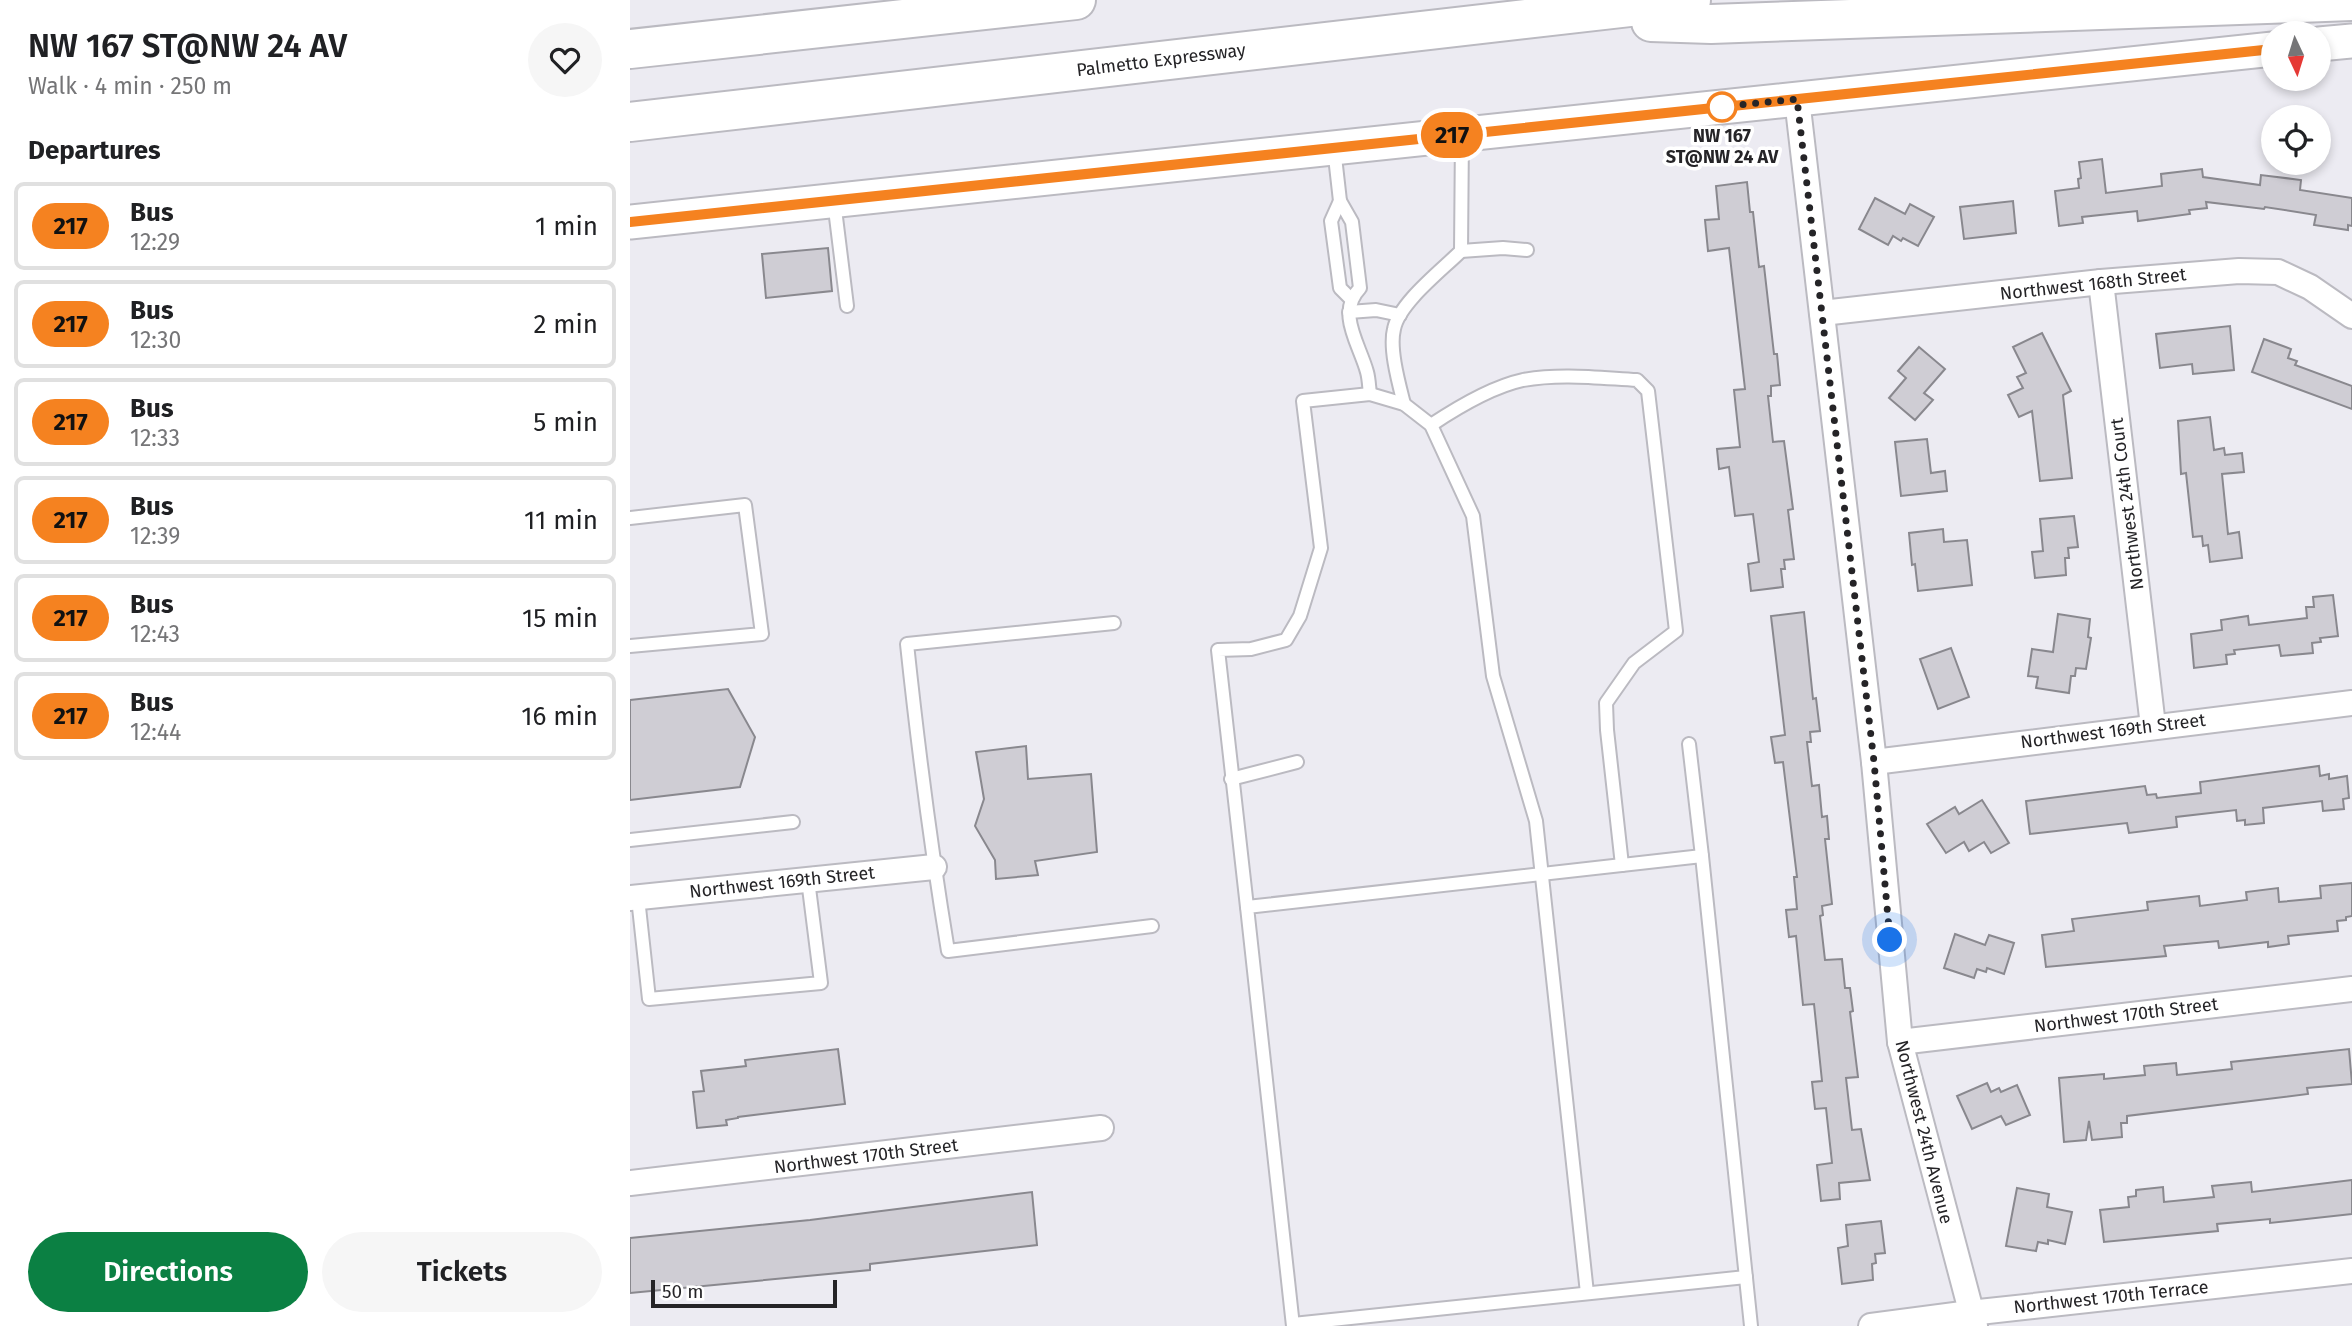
<!DOCTYPE html>
<meta charset="utf-8">
<style>
:root{--surface:#fff;--page:#f6f6f6;--text:#202124;--muted:#757577;--line:#e0e0e0;--accent:#0b8043}
body{margin:0;font-family:"Fira Sans",sans-serif;background:var(--page);color:var(--text);height:100vh;display:flex;flex-direction:column;font-size:26px;white-space:nowrap}
*{box-sizing:border-box;margin:0}
p{font-size:23px;color:var(--muted)}
.icon{flex:none;width:38px;height:38px;fill:none;stroke:currentColor;stroke-width:2;stroke-linecap:round;stroke-linejoin:round}
.map{position:relative;flex:1;overflow:hidden}
.sheet{display:flex;flex-direction:column;background:var(--surface);width:630px}
.sheet>*{flex:none}
.badge{padding:0 14px;border-radius:23px;font-size:24px;line-height:46px}
.needle{width:46px;rotate:176deg}
.controls{position:absolute;left:1631px;top:21px;display:grid;gap:14px}
.controls a{display:grid;place-items:center;width:70px;height:70px;border-radius:50%;background:var(--surface);box-shadow:0 4px 10px #0003;font-size:35px}
.scale{position:absolute;left:21px;bottom:18px;width:186px;box-sizing:border-box;padding-left:7px;border:4px solid #252427;border-top:0;font-size:19px;line-height:24px;white-space:nowrap;color:#252427;-webkit-text-stroke:5px #fff;paint-order:stroke}
.you{position:absolute;width:35px;height:35px;margin:-18px;border:5px solid #fff;border-radius:50%;background:#1a73e8;box-shadow:0 0 0 10px #1a73e833}
.map>.badge{position:absolute;translate:-50% -50%;box-shadow:0 0 0 4px #fff}
h2{padding:0 28px;font-size:26px;line-height:63px}
.round{display:grid;place-items:center;flex:none;width:74px;height:74px;border-radius:37px;background:var(--page)}
.head{display:flex;align-items:center;justify-content:space-between;height:119px;padding:0 28px}
h1{font-size:33px;font-weight:600;line-height:52px}
.primary-button{display:flex;gap:14px;margin-top:auto;padding:14px 28px}
.primary-button a{flex:1;height:80px;border-radius:42px;background:var(--accent);color:#fff;font-size:28px;font-weight:600;line-height:80px;text-align:center}
.primary-button a+a{background:var(--page);color:var(--text)}
ul{padding:0;list-style:none}
li{display:flex;align-items:center;gap:21px;height:88px;margin:0 14px 10px;padding:0 14px;border:4px solid var(--line);border-radius:10px}
li div{flex:1}
li b{display:block;font-size:26px}
li em{font-style:normal}
li .badge{min-width:77px;font-weight:700;text-align:center}
main{display:flex;flex:1;min-height:0}
.map>svg:first-child{display:block}
.building{fill:#cfcdd4;stroke:#89888e;stroke-width:2}
.lines{fill:none;stroke-linecap:round;stroke-linejoin:round}
.lane-casing{stroke:#bbbac1;stroke-width:16}
.street-casing{stroke:#bbbac1;stroke-width:28}
.secondary-casing{stroke:#bbbac1;stroke-width:37}
.highway-casing{stroke:#bbbac1;stroke-width:42}
.lane{stroke:#fff;stroke-width:12}
.street{stroke:#fff;stroke-width:24}
.secondary{stroke:#fff;stroke-width:33}
.highway{stroke:#fff;stroke-width:38}
.line-casing{stroke:#fff;stroke-width:16}
.line{stroke:#f58220;stroke-width:10}
.walk{stroke:#252427;stroke-width:7;stroke-dasharray:0 12.6}
.stop-dot{fill:#fff;stroke:#f58220;stroke-width:3.5}
.labels{text-anchor:middle;stroke-width:7;stroke-linejoin:round;paint-order:stroke}
.street-label{font-size:18px;fill:#252427;stroke:#fff}
.stop-label{font-size:18px;font-weight:bold;fill:#252427;stroke:#fff}
</style>
<main>
<section class="sheet">
<div class="head"><div><h1>NW 167 ST@NW 24 AV</h1><p>Walk · 4 min · 250 m</p></div><a class="round"><svg class="icon" aria-label="heart" viewBox="0 0 24 24"><path d="M12 20l-8-8c-3-5 5-10 8-4 3-6 11-1 8 4z"/></svg></a></div>
<h2>Departures</h2>
<ul>
<li><span class="badge" style="background:#f58220;color:#111">217</span><div><b>Bus</b><p>12:29</p></div><em>1 min</em></li>
<li><span class="badge" style="background:#f58220;color:#111">217</span><div><b>Bus</b><p>12:30</p></div><em>2 min</em></li>
<li><span class="badge" style="background:#f58220;color:#111">217</span><div><b>Bus</b><p>12:33</p></div><em>5 min</em></li>
<li><span class="badge" style="background:#f58220;color:#111">217</span><div><b>Bus</b><p>12:39</p></div><em>11 min</em></li>
<li><span class="badge" style="background:#f58220;color:#111">217</span><div><b>Bus</b><p>12:43</p></div><em>15 min</em></li>
<li><span class="badge" style="background:#f58220;color:#111">217</span><div><b>Bus</b><p>12:44</p></div><em>16 min</em></li>
</ul>
<div class="primary-button"><a>Directions</a><a>Tickets</a></div>
</section>
<div class="map">
<svg width="1722" height="1326" viewBox="0 0 1722 1326">
<rect width="100%" height="100%" fill="#ecebf2"/>
<g class="building">
<path d="M1472 159 1476 193 1532 186 1531 174 1572 169 1573 177 1630 185 1631 175 1671 180 1670 190 1722 198V226L1718 225V230L1684 225 1686 215 1635 207 1634 209 1576 202 1577 208 1559 210 1560 214 1508 221 1507 211 1452 217 1453 223 1429 226 1425 191 1449 188 1448 179 1451 178 1449 162Z"/>
<path d="M1117 182 1120 212H1123L1129 267 1134 266 1144 354H1147L1150 385 1141 386V396H1138L1143 442 1154 441 1163 509 1158 510 1164 559 1154 560 1155 569H1151L1153 587 1121 591 1118 564 1129 562 1123 514 1105 516 1099 467 1089 469 1087 449 1110 447 1104 390 1115 389 1099 248 1078 251 1075 220 1089 219 1086 186Z"/>
<path d="M1245 198 1275 214 1280 204 1304 217 1288 246 1273 238 1271 241 1263 236 1258 245 1229 229Z"/>
<path d="M1383 201 1386 233 1334 239 1330 207Z"/>
<path d="M198 248 202 291 136 298 132 254Z"/>
<path d="M1600 326 1604 370 1563 374 1562 364 1530 368 1526 334Z"/>
<path d="M1412 333 1441 391 1433 395 1442 478 1410 481 1402 411 1389 417 1378 395 1393 388 1387 377 1396 373 1383 347Z"/>
<path d="M1634 339 1661 349 1658 358 1667 361 1665 365 1722 386V409L1622 372Z"/>
<path d="M1289 347 1315 369 1294 393 1303 400 1285 420 1259 398 1276 378 1268 371Z"/>
<path d="M1580 417 1584 450 1594 448 1595 455 1612 453 1614 472 1592 474 1598 534 1609 532 1612 558 1580 562 1578 545 1573 546 1572 536 1563 537 1556 473 1551 474 1548 421Z"/>
<path d="M1297 439 1301 473 1315 471 1317 491 1271 496 1265 442Z"/>
<path d="M1444 516 1448 547 1438 548 1439 558H1435L1436 575 1405 578 1402 552 1413 551 1410 519Z"/>
<path d="M1313 529 1314 542 1337 540 1342 585 1288 591 1285 564 1282 565 1279 533Z"/>
<path d="M1703 595 1708 636 1690 638 1691 642 1682 643 1683 653 1651 656 1649 645 1604 650 1605 654 1596 655 1597 664 1564 668 1561 634 1592 630 1591 620 1618 616 1619 625 1677 618 1676 607H1684L1683 597Z"/>
<path d="M1174 612 1183 699 1186 698 1190 731 1180 732 1181 742H1177L1182 786 1189 785 1192 817 1197 816 1199 839H1195L1202 904 1192 906 1193 915 1190 916 1195 960 1212 959 1215 988H1220L1223 1011 1220 1012 1228 1077 1216 1078 1222 1130 1231 1129 1240 1180 1209 1183 1210 1199 1191 1201 1187 1165 1202 1163 1196 1108 1185 1109 1182 1082 1192 1081 1184 1004 1173 1005 1166 936 1159 937 1156 910 1167 909 1164 877H1167L1153 762 1145 763 1141 737 1155 735 1141 616Z"/>
<path d="M1428 614 1460 619 1458 637 1461 638 1456 669 1446 668 1445 676H1441L1439 693 1406 688 1408 677 1398 676 1402 649 1423 652Z"/>
<path d="M1321 648 1339 697 1308 709 1290 659Z"/>
<path d="M98 689 125 737 110 787 0 800V700Z"/>
<path d="M396 746 398 779 461 774 467 852 405 861 408 875 366 879 365 860 345 826 354 799 346 752Z"/>
<path d="M1689 766 1690 776 1699 774V779L1717 776 1719 798 1713 799 1714 809 1693 811 1692 801 1633 808 1634 823 1615 825V820L1607 821 1606 810 1546 817 1547 827 1499 833 1497 823 1400 834 1396 801 1515 786 1517 795 1526 794 1527 798 1571 793 1570 782Z"/>
<path d="M1352 800 1379 843 1361 853 1354 842 1339 851 1334 842 1316 853 1297 824 1325 807 1329 814Z"/>
<path d="M1722 883V916L1716 917V920L1707 921 1708 931 1658 936 1659 944 1638 947V942L1589 948 1588 941 1534 946 1536 956 1416 967 1412 935 1444 931 1442 919 1518 910 1517 902 1569 896 1570 906 1617 900 1616 892 1648 888 1649 902 1691 898 1690 886Z"/>
<path d="M1325 934 1355 945 1359 935 1384 943 1374 974 1357 968 1356 972 1347 969 1344 978 1314 968Z"/>
<path d="M208 1049 215 1104 108 1117V1118L96 1120 97 1125 67 1128 63 1092 74 1091 71 1071 116 1066 115 1060Z"/>
<path d="M1719 1049 1722 1084 1677 1088 1678 1094 1497 1116V1123H1491L1492 1137 1462 1140 1459 1121 1456 1140 1434 1142 1429 1078 1474 1074V1079L1515 1075 1514 1066 1546 1063 1547 1075 1602 1069 1601 1062Z"/>
<path d="M1357 1083 1361 1092 1369 1088 1371 1092 1387 1085 1400 1115 1376 1125 1371 1116 1342 1129 1327 1096Z"/>
<path d="M1722 1180V1214L1640 1223V1219L1587 1224 1588 1231 1474 1242 1470 1210 1499 1207 1498 1197 1506 1196V1190L1533 1187 1534 1202 1584 1197 1582 1186 1621 1182 1622 1192Z"/>
<path d="M1387 1188 1419 1194 1417 1207 1442 1212 1435 1244 1418 1240V1244L1408 1242 1406 1251 1376 1246Z"/>
<path d="M402 1192 407 1245 240 1264V1270L0 1293V1238L180 1220Z"/>
<path d="M1251 1221 1255 1253 1245 1254 1246 1263 1242 1264 1243 1280 1212 1284 1208 1248 1218 1246 1216 1225Z"/>
</g>
<g class="lines">
<g class="lane-casing">
<g id="lane">
<path d="M704 148 710 201 722 222 730 288C706 313 729 343 737 372 739 379 739 387 740 394"/>
<path d="M204 201 217 306"/>
<path d="M710 201 701 221 710 288 720 298"/>
<path d="M831 251 873 248 897 250"/>
<path d="M719 312 746 310 770 315"/>
<path d="M774 404C769 384 759 349 764 329 769 303 812 270 831 251L832 134"/>
<path d="M801 425C828 407 861 387 893 380 930 373 970 378 1007 380L1018 391 1046 631 1004 663 976 703 977 730 992 865"/>
<path d="M0 518 115 505 132 634 0 646"/>
<path d="M484 623 277 644C288 747 301 849 318 951L522 926"/>
<path d="M1059 744 1072 856"/>
<path d="M601 779 667 762"/>
<path d="M0 840 163 822"/>
<path d="M8 898 19 999 191 983 178 880"/>
<path d="M617 907 588 650 621 649 656 640 670 616 691 548 673 401 740 394 774 404 801 425 843 516 863 676 906 821 957 1293"/>
<path d="M663 1324 1116 1277"/>
<path d="M663 1326 617 907 1072 856 1121 1326"/>
</g>
</g>
<g class="street-casing">
<g id="street">
<path d="M1167 99 1244 762 1270 1042 1345 1326"/>
<path d="M1471 282 1523 726"/>
<path d="M1192 313 1471 282 1609 271 1648 272 1680 287 1722 316"/>
<path d="M1244 762 1722 703"/>
<path d="M0 898 304 867"/>
<path d="M1270 1042 1722 989"/>
<path d="M0 1183 471 1128"/>
<path d="M1241 1326 1340 1313 1722 1271"/>
</g>
</g>
<g class="secondary-casing">
<g id="secondary">
<path d="M1689 44 1722 41"/>
<path d="M0 222 1643 49"/>
</g>
</g>
<g class="highway-casing">
<g id="highway">
<path d="M1021 22 1081 24 1722 1"/>
<path d="M0 49 446 0"/>
<path d="M0 122 1061 0"/>
</g>
</g>
<use href="#lane" class="lane"/>
<use href="#street" class="street"/>
<use href="#secondary" class="secondary"/>
<use href="#highway" class="highway"/>
</g>
<g class="lines">
<g class="line-casing">
<path id="line" d="M0 222 1643 49"/>
</g>
<use href="#line" class="line"/>
<path class="walk" d="M1092 107H1090L1167 99 1244 762 1260 940"/>
</g>
<circle class="stop-dot" cx="1092" cy="107" r="14"/>
<g class="labels">
<g class="street-label">
<text transform="translate(531 60) rotate(-7)" y="6">Palmetto Expressway</text>
<text transform="translate(1463 284) rotate(-6)" y="6">Northwest 168th Street</text>
<text transform="translate(1497 504) rotate(-97)" y="6">Northwest 24th Court</text>
<text transform="translate(1483 731) rotate(-7)" y="6">Northwest 169th Street</text>
<text transform="translate(152 882) rotate(-6)" y="6">Northwest 169th Street</text>
<text transform="translate(1496 1015) rotate(-7)" y="6">Northwest 170th Street</text>
<text transform="translate(1294 1132) rotate(76)" y="6">Northwest 24th Avenue</text>
<text transform="translate(236 1156) rotate(-7)" y="6">Northwest 170th Street</text>
<text transform="translate(1481 1297) rotate(-6)" y="6">Northwest 170th Terrace</text>
</g>
<g class="stop-label">
<text x="1092" y="142">NW 167<tspan x="1092" dy="21">ST@NW 24 AV</tspan></text>
</g>
</g>
</svg>
<div class="controls">
<a><svg class="needle" viewBox="-14 -14 28 28"><path d="M0-13l5 13h-10z" fill="#e53935"/><path d="M0 13l5-13h-10z" fill="#757577"/></svg></a>
<a><svg class="icon" aria-label="locate" viewBox="0 0 24 24"><circle cx="12" cy="12" r="6"/><path d="M12 2v4M12 18v4M2 12h4M18 12h4"/></svg></a>
</div>
<div class="scale">50 m</div>
<div class="you" style="left:1260px;top:940px"></div>
<b class="badge" style="left:822px;top:135px;background:#f58220;color:#111">217</b>
</div>
</main>
